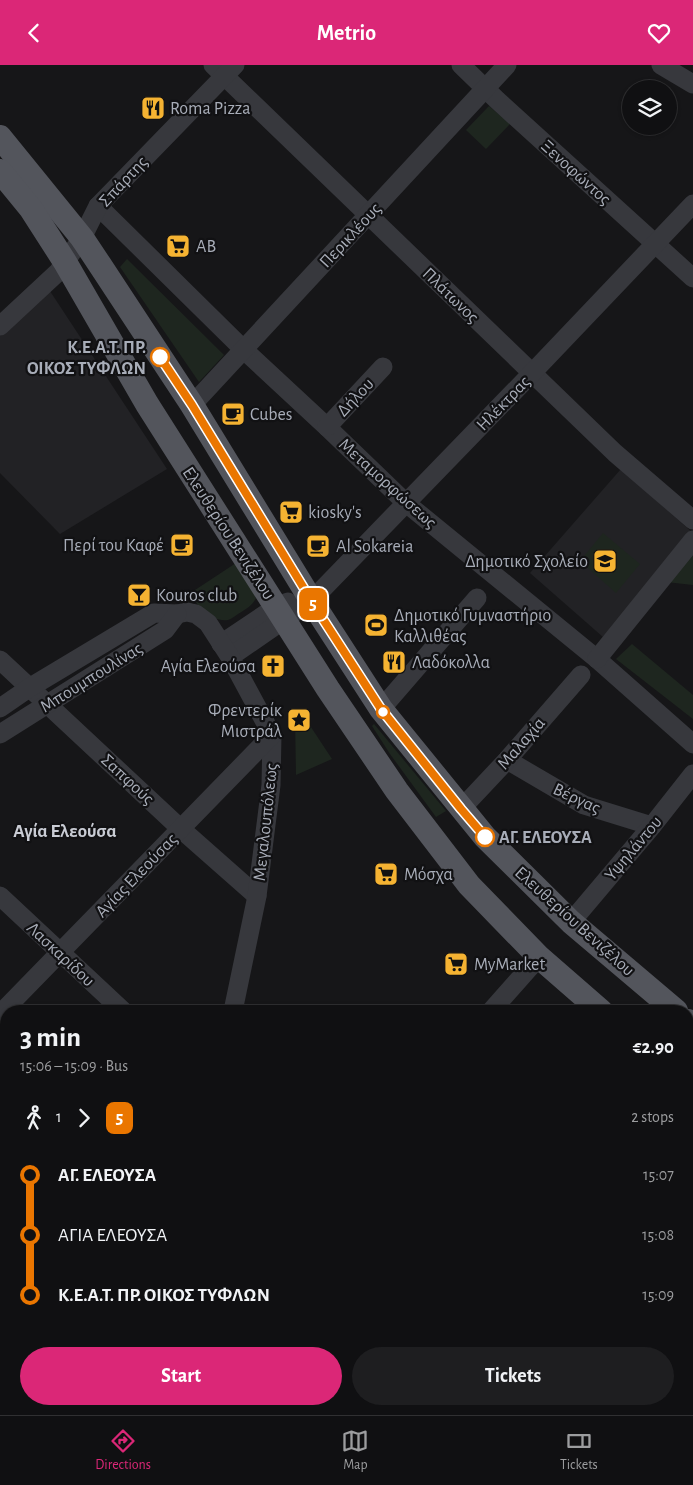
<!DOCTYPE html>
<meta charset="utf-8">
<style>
:root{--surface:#101012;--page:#1e1e20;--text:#f1f3f6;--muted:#9c9d9f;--line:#303032;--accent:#db2777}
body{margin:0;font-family:"Alegreya Sans",sans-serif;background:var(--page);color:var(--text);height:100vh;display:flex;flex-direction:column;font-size:19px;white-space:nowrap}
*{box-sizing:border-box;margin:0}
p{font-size:16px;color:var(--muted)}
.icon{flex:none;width:28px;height:28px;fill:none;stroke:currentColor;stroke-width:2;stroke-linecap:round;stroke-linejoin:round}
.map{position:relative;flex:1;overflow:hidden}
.side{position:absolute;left:0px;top:940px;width:694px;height:410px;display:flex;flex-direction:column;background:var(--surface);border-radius:20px 20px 0 0;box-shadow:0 1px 4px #0004,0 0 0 1px var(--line)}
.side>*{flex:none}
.badge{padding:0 10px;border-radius:8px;font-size:18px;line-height:32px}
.controls{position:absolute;left:622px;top:15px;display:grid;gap:10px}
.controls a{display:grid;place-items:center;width:55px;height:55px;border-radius:50%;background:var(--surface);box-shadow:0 1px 4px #0004,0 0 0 1px var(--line);font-size:25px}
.map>.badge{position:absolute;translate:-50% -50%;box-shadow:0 0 0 2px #fff}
.legs{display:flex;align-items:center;gap:8px;height:55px;padding:0 20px;font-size:16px}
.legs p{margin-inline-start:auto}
.headline{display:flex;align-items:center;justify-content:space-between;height:85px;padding:0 20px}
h1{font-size:28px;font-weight:600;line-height:38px}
.action{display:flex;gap:10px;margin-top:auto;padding:10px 20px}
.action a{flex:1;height:58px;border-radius:30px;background:var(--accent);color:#fff;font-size:20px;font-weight:600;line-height:58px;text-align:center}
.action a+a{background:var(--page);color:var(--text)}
ul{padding:0 20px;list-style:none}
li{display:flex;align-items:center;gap:18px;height:60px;font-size:19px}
li i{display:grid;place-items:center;width:8px;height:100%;margin:0 6px;background:currentColor}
li i::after{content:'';width:12px;height:12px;margin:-6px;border:4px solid;border-radius:50%;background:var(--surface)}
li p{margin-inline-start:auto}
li:first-child i{background:linear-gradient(#0000 50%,currentColor 0)}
li:last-child i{background:linear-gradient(currentColor 50%,#0000 0)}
header{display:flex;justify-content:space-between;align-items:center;height:65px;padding:0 20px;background:var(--accent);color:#fff;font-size:22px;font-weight:600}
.tab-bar{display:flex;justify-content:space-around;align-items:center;height:70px;border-top:1px solid var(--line);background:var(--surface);font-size:14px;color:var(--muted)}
.tab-bar a{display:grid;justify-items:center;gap:2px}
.tab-bar .on{color:var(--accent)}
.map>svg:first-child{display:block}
.built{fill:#222225}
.green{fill:#1e261f}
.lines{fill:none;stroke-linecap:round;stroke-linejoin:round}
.minor{stroke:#37383d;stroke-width:19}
.major{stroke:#53555c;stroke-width:24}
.line-1-casing{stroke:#fff;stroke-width:11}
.line-1{stroke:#ea7600;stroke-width:8}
.stop-1-dot{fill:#fff;stroke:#ea7600;stroke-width:2.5}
.labels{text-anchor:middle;stroke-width:4.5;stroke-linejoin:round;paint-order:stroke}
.poi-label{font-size:18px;fill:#a8adb8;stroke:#111113;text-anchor:start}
.street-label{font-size:18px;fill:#a8adb8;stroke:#111113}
.stop-label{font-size:18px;font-weight:bold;fill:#a8adb8;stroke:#111113;text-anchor:end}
.neighbourhood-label{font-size:19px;font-weight:bold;fill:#c9ccd4;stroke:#111113}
</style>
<header><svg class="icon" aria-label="back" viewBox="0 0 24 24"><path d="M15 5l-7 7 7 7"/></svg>Metrio<svg class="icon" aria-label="heart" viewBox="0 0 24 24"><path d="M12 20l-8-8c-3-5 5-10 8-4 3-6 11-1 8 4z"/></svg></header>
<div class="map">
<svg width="693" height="1350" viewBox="0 0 693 1350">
<rect width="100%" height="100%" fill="#161618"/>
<g class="built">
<path d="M44 217 167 404 60 469 0 408V261Z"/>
<path d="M621 404 693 468 603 572 530 508Z"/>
</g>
<g class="green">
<path d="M489 41 510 59 486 84 466 65Z"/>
<path d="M127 194 224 290 199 317 120 202Z"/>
<path d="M603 468 640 499 616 528 580 496Z"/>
<path d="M693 486V520L666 517Z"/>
<path d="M236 498 249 517 256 533C252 541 246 544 238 549 235 551 231 554 228 555 212 558 197 539 189 529Z"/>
<path d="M632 579 693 630V654L616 594Z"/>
<path d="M301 647 332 694 296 710 295 653H296L298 657 301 655 299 648Z"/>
<path d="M374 659 446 746 436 752 390 689 372 661Z"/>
<path d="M224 1344H281L288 1350H239Z"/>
</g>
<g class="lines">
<g class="minor">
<path d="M213 0 615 388 693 455"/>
<path d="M461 0 497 35 693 213"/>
<path d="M661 0 693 19"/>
<path d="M98 141 243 284 327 362 406 438 597 594 693 679"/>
<path d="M0 261 58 207 82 173 98 141 235 0"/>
<path d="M192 340 507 0"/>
<path d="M327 362 383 302"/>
<path d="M221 579 276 542 288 537"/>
<path d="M230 592 311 536 533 307 693 139"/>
<path d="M597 594 693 475"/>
<path d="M0 595 181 764 257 831"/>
<path d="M0 643 29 623 154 548 177 549 187 547 196 549 208 558 230 592 272 670 271 720 257 831 233 946"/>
<path d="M381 644 477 533"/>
<path d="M0 669 165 565 177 549"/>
<path d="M507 695 584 740 652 761"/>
<path d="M461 744 507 695 581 610"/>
<path d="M0 831 123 946"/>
<path d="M571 857 652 761 693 709"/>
<path d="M491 946 539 892"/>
<path d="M0 949 272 670"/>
<path d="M0 1069 6 1074"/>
<path d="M688 1140 693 1133"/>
<path d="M0 1224 6 1218"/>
<path d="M688 1257 693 1259"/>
<path d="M0 1297 6 1303"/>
<path d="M50 1344 57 1350"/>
<path d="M206 1344 221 1350"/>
<path d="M293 1344 299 1350"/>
<path d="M638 1344 646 1350"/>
<path d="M139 1350 141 1344"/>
</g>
<g class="major">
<path d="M0 72 82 173 100 200 192 340 319 548 381 644 485 772 571 857 676 946"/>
<path d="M0 106 31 144 65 197 147 339 328 624 397 726 469 820 539 892 601 946"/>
<path d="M688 956 693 961"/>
<path d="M688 1021 693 1026"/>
</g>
</g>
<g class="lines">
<g class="line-1-casing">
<path id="line-1" d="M160 292 192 340 319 548 381 644 461 744 485 772"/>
</g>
<use href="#line-1" class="line-1"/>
</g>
<defs>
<g id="restaurant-square" transform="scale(1.25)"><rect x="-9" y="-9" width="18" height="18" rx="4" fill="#f5b332" stroke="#111113"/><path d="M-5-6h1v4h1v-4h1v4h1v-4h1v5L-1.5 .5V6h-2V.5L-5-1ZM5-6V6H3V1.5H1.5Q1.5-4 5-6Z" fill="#111"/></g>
<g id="supermarket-square" transform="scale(1.25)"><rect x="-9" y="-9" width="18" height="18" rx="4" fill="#f5b332" stroke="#111113"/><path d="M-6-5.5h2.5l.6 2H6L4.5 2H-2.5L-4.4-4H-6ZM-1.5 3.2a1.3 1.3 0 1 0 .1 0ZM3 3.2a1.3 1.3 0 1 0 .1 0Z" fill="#111"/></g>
<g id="cafe-square" transform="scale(1.25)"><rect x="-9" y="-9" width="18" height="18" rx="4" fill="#f5b332" stroke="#111113"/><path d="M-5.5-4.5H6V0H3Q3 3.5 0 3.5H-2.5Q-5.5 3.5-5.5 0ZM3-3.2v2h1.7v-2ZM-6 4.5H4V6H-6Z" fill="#111"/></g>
<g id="school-square" transform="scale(1.25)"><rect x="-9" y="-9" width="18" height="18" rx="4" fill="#f5b332" stroke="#111113"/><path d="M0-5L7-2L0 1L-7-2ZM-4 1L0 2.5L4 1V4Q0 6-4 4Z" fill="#111"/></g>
<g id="bar-square" transform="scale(1.25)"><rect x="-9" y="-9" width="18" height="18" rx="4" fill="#f5b332" stroke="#111113"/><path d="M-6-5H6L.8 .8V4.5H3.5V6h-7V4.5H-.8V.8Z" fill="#111"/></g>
<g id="stadium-square" transform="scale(1.25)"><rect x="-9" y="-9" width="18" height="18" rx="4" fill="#f5b332" stroke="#111113"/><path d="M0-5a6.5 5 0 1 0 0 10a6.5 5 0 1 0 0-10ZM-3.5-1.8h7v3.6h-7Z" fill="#111"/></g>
<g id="church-square" transform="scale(1.25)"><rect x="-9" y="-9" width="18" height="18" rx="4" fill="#f5b332" stroke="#111113"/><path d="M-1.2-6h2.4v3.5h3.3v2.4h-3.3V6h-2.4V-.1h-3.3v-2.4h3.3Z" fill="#111"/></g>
<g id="sight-square" transform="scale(1.25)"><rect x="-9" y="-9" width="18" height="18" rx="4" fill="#f5b332" stroke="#111113"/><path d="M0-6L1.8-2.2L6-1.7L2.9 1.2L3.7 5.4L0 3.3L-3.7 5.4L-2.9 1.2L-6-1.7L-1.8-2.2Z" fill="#111"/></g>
</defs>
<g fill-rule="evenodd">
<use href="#restaurant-square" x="153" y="43"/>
<use href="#supermarket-square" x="178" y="181"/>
<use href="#cafe-square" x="233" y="349"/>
<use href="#supermarket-square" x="291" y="447"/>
<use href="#cafe-square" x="182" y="480"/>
<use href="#cafe-square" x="318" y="481"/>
<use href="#school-square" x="605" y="496"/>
<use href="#bar-square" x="139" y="530"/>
<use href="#stadium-square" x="376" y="560"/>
<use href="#restaurant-square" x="394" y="597"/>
<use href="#church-square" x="273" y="601"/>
<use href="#sight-square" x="299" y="655"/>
<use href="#supermarket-square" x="386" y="809"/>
<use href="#supermarket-square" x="456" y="899"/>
</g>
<g class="stop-1-dot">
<circle cx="160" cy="292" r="9"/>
<circle cx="383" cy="647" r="6"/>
<circle cx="485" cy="772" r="9"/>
</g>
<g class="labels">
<g class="poi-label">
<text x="170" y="49">Roma Pizza</text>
<text x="196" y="187">AB</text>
<text x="250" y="355">Cubes</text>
<text x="308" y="453">kiosky's</text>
<text x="164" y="486" text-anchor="end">Περί του Καφέ</text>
<text x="336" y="487">Al Sokareia</text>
<text x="588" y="502" text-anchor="end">Δημοτικό Σχολείο</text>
<text x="156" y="536">Kouros club</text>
<text x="394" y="556">Δημοτικό Γυμναστήριο<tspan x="394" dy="21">Καλλιθέας</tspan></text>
<text x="412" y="603">Λαδόκολλα</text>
<text x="256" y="607" text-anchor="end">Αγία Ελεούσα</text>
<text x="282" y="651" text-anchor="end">Φρεντερίκ<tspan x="282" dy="21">Μιστράλ</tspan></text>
<text x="404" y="815">Μόσχα</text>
<text x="474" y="905">MyMarket</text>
</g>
<g class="street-label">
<text transform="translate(576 107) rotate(42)" y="6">Ξενοφώντος</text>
<text transform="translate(123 116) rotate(-47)" y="6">Σπάρτης</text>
<text transform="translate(350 170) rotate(-47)" y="6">Περικλέους</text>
<text transform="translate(451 230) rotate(44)" y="6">Πλάτωνος</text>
<text transform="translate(355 332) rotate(-47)" y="6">Δήλου</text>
<text transform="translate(503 338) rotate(-46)" y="6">Ηλέκτρας</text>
<text transform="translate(388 418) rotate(42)" y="6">Μεταμορφώσεως</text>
<text transform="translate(229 468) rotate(57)" y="6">Ελευθερίου Βενιζέλου</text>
<text transform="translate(91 612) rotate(-32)" y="6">Μπουμπουλίνας</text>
<text transform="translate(521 678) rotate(-49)" y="6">Μαλαχία</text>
<text transform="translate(128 714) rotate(43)" y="6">Σαπφούς</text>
<text transform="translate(577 733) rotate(25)" y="6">Βέργας</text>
<text transform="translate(265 757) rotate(-84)" y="6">Μεγαλουπόλεως</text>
<text transform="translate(633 783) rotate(-50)" y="6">Υψηλάντου</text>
<text transform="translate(136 810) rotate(-46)" y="6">Αγίας Ελεούσας</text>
<text transform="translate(575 856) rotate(42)" y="6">Ελευθερίου Βενιζέλου</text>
<text transform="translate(61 889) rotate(43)" y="6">Λασκαρίδου</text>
</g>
<g class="stop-label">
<text x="146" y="288">Κ.Ε.Α.Τ. ΠΡ.<tspan x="146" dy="21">ΟΙΚΟΣ ΤΥΦΛΩΝ</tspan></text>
<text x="499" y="778" text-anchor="start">ΑΓ. ΕΛΕΟΥΣΑ</text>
</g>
<g class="neighbourhood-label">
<text x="65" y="772">Αγία Ελεούσα</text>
</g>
</g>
</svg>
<div class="controls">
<a><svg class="icon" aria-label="layers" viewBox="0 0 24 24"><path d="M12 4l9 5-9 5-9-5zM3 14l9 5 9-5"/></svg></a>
</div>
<b class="badge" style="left:313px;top:539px;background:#ea7600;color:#fff">5</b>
<section class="side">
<div class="headline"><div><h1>3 min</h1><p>15:06 – 15:09 · Bus</p></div><b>€2.90</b></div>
<div class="legs"><svg class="icon" aria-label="walk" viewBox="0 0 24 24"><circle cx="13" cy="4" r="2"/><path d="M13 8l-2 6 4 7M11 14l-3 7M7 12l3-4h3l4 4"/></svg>1<svg class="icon" aria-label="forward" viewBox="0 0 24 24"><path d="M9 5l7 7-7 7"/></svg><b class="badge" style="background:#ea7600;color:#fff">5</b><p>2 stops</p></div>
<ul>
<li><i style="color:#ea7600"></i><b>ΑΓ. ΕΛΕΟΥΣΑ</b><p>15:07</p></li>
<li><i style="color:#ea7600"></i><span>ΑΓΙΑ ΕΛΕΟΥΣΑ</span><p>15:08</p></li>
<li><i style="color:#ea7600"></i><b>Κ.Ε.Α.Τ. ΠΡ. ΟΙΚΟΣ ΤΥΦΛΩΝ</b><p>15:09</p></li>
</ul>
<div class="action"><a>Start</a><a>Tickets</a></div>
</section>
</div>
<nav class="tab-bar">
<a class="on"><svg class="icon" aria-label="directions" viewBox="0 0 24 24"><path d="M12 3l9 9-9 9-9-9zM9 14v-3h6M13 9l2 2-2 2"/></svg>Directions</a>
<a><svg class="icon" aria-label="map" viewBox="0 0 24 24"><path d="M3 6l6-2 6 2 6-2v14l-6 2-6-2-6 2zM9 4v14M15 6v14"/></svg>Map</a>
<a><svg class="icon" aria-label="tickets" viewBox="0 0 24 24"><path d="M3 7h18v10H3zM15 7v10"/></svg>Tickets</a>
</nav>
